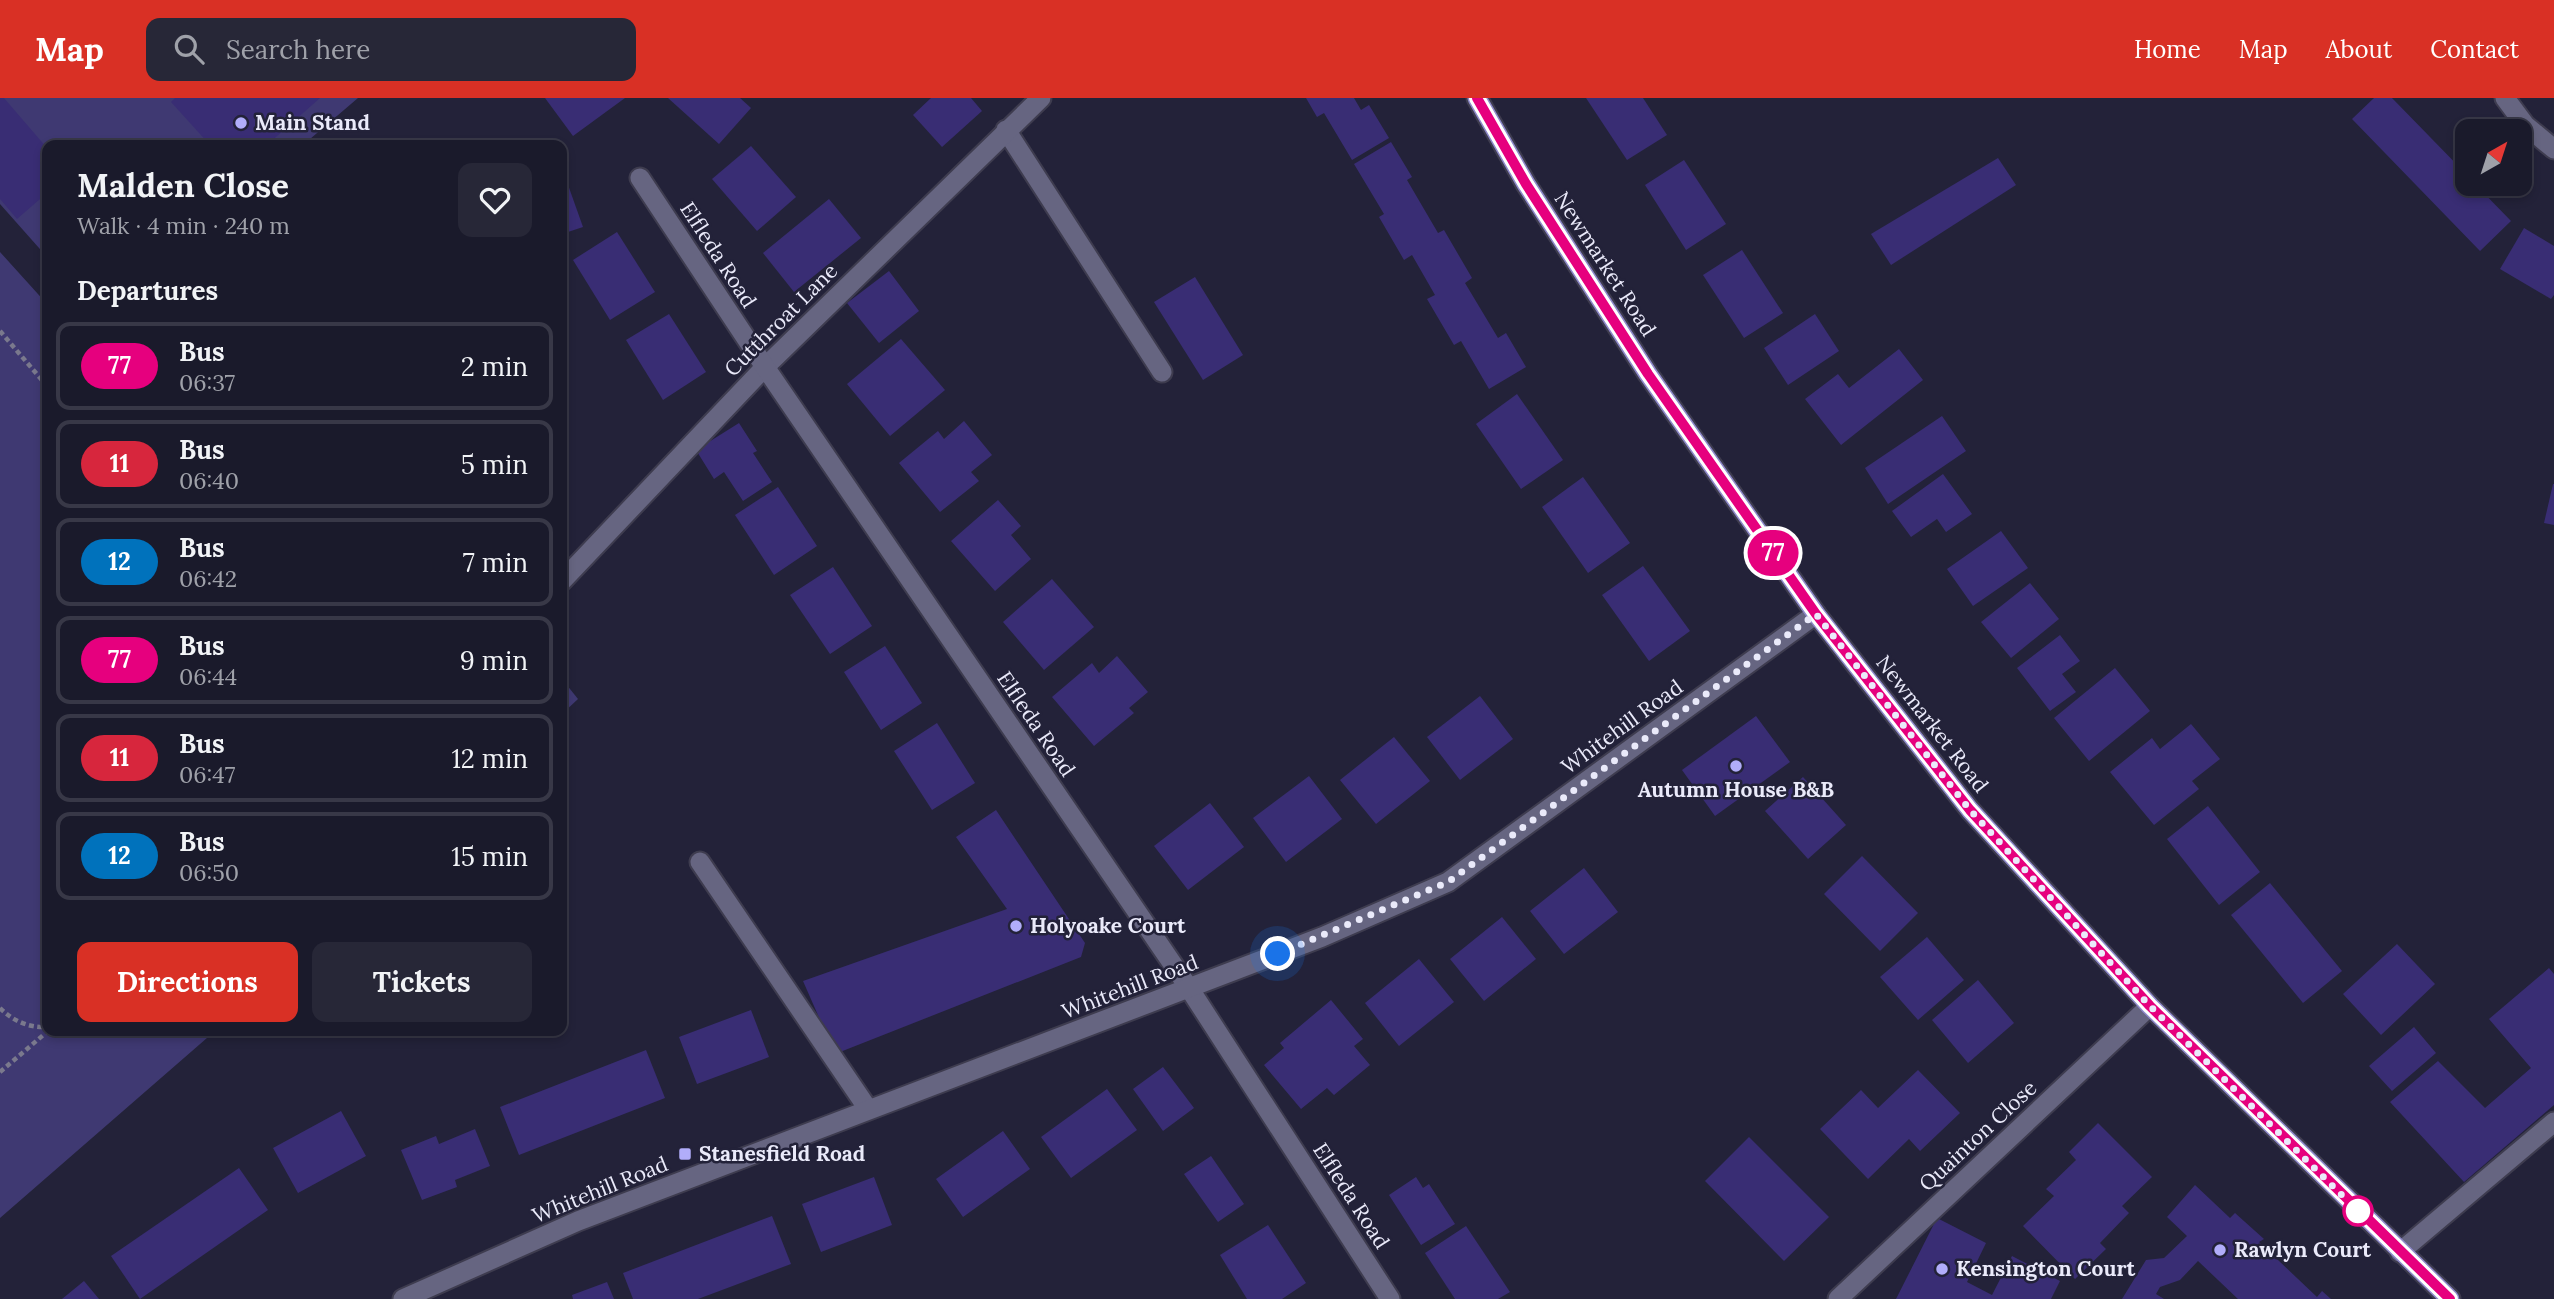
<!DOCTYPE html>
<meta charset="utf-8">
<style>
:root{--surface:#1a1a2b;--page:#272737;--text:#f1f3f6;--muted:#9fa1a9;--line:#383847;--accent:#d93025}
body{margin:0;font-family:Lora,serif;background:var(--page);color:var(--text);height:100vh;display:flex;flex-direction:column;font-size:26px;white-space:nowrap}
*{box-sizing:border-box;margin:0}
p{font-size:23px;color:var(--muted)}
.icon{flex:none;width:38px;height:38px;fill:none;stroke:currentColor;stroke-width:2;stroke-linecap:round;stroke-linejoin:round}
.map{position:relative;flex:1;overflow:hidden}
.panel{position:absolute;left:42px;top:42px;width:525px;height:896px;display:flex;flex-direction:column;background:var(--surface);border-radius:14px;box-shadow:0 4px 10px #0003,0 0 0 2px var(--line)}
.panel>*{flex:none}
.badge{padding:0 14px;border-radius:23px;font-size:24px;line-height:46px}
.needle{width:46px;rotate:39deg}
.tools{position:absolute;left:2455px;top:21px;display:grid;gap:14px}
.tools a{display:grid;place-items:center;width:77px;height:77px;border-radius:14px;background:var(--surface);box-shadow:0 4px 10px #0003,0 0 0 2px var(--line);font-size:35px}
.you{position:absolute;width:35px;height:35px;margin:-18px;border:5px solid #fff;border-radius:50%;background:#1a73e8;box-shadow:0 0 0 10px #1a73e833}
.map>.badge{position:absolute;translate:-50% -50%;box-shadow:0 0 0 4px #fff}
h2{padding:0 35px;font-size:26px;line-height:63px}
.round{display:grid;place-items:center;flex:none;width:74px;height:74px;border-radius:14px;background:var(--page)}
.head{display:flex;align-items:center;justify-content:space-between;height:119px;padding:0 35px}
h1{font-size:33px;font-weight:800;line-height:52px}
.button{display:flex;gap:14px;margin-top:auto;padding:14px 35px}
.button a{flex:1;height:80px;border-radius:14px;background:var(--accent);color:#fff;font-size:28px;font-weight:800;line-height:80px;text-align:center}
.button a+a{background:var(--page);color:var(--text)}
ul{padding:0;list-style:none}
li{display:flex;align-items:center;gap:21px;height:88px;margin:0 14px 10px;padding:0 21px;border:4px solid var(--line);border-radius:14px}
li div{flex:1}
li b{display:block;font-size:26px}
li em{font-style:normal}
li .badge{min-width:77px;font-weight:700;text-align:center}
header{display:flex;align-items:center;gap:42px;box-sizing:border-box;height:98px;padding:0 35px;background:var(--accent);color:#fff}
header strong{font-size:33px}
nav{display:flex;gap:38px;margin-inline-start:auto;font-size:24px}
.search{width:490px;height:63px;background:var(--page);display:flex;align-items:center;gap:18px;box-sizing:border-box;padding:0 24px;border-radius:14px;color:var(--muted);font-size:26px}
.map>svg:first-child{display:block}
.green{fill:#3f3972}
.building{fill:#392d74}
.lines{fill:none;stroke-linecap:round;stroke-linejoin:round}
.service-casing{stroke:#3e3c4f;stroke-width:23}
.minor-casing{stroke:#3e3c4f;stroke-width:23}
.primary-casing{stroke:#3e3c4f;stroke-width:23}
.path{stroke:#7a798d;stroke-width:4.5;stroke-dasharray:5 3.5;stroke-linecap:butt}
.service{stroke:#666581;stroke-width:19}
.minor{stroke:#666581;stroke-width:19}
.primary{stroke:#8e89ca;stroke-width:19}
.line-casing{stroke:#fff;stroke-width:16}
.line{stroke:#e6007e;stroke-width:10}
.walk{stroke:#eaeafa;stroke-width:7;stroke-dasharray:0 12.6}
.poi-dot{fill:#b1adfa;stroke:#232239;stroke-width:2.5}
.stop-dot{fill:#fff;stroke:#e6007e;stroke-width:3.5}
.labels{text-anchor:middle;stroke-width:5;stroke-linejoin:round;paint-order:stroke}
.poi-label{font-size:21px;font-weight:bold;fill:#eaeafa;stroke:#232239;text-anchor:start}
.street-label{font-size:21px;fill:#eaeafa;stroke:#232239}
</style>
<header>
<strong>Map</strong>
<div class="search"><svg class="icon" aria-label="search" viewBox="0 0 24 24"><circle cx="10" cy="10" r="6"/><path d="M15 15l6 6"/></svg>Search here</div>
<nav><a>Home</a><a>Map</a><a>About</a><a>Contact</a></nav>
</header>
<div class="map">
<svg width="2554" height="1201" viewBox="0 0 2554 1201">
<rect width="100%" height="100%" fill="#232239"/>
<g class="green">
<path d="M0 0H358L303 47H47V159L0 106Z"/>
<path d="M0 154 47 206V933H215L0 1120Z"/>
<path d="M562 581 578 601 562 616Z"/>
</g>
<g class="building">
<path d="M0 0H4L47 50V95L17 121 0 101Z"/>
<path d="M175 0H320L267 47H210L171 4Z"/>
<path d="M545 0H625L573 38Z"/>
<path d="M668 0H740L751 10 719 46Z"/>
<path d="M931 0H971L982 13 942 49 913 17Z"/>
<path d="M1306 0H1354L1361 12 1369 7 1389 40 1352 62 1324 15 1317 19Z"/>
<path d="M1586 0H1643L1667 37 1627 62Z"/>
<path d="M2374 0H2392L2468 78V86H2475L2511 123 2480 153 2352 21Z"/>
<path d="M1391 44 1412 79 1407 82 1438 135 1444 132 1472 180 1465 185 1498 240 1506 235 1526 269 1489 291 1461 243 1454 247 1427 201 1435 197 1412 157 1404 162 1379 119 1384 116 1354 66Z"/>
<path d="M751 48 796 99 757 133 712 81Z"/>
<path d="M1998 60 2016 87 1891 167 1871 136Z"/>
<path d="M1684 62 1726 126 1686 152 1645 87Z"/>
<path d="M562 70 583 129 562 136Z"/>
<path d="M829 101 861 140 794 194 763 155Z"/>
<path d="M2524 130 2554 148V197L2551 201 2500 171Z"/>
<path d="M617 134 655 194 610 222 573 162Z"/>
<path d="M1742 152 1783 215 1744 240 1703 177Z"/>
<path d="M889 173 919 213 879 245 847 205Z"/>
<path d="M1195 179 1243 257 1203 282 1154 204Z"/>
<path d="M669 216 706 274 663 302 626 242Z"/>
<path d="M1815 216 1839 253 1788 287 1764 250Z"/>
<path d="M901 241 945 292 890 338 847 286Z"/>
<path d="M1899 251 1923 282 1841 347 1805 301 1838 276 1849 290Z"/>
<path d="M1517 296 1563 362 1521 391 1476 326Z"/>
<path d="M1942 318 1966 353 1888 406 1865 370Z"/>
<path d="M964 323 992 357 971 374 979 383 940 414 899 365 938 333 944 341Z"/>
<path d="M739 325 757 353 753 355 772 384 743 403 724 374 714 381 696 352Z"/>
<path d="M1943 376 1972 416 1946 434 1937 421 1911 439 1892 413Z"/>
<path d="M1583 379 1630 445 1588 475 1542 409Z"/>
<path d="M2553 386H2554V427L2544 425Z"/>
<path d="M778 389 817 448 774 477 735 417Z"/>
<path d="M998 402 1021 428 1011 437 1031 461 995 493 951 443Z"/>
<path d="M2001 433 2028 470 1973 508 1947 471Z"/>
<path d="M1643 468 1690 533 1649 563 1602 497Z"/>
<path d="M833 469 872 528 830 556 790 497Z"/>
<path d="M1052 481 1094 529 1044 572 1003 524Z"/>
<path d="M2030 485 2059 521 2011 560 1981 524Z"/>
<path d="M2060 537 2080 563 2062 576 2076 594 2050 613 2017 570Z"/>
<path d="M885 548 922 605 881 632 844 574Z"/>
<path d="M1117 558 1148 594 1129 610 1134 615 1094 648 1052 599 1092 565 1099 575Z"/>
<path d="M2115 570 2150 613 2089 663 2054 620Z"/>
<path d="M1480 598 1513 641 1460 682 1427 639Z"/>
<path d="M1756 618 1790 664 1715 718 1682 672Z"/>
<path d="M937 625 975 685 932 712 894 653Z"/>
<path d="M2191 626 2220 661 2192 683 2199 691 2154 727 2110 674 2152 640 2160 651Z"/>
<path d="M1394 639 1430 683 1376 726 1340 682Z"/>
<path d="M1309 678 1342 721 1286 764 1253 720Z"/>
<path d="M1803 679 1846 727 1808 761 1765 713Z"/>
<path d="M1210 705 1244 749 1188 792 1154 748Z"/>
<path d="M2208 708 2260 774 2219 807 2167 741Z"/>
<path d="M996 712 1085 845 1081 859 835 956 803 883 1007 811 956 739Z"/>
<path d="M1862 758 1918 815 1880 853 1824 796Z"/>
<path d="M1584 770 1618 814 1564 856 1530 813Z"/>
<path d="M2270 785 2342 873 2303 905 2231 817Z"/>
<path d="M1502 819 1536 861 1484 903 1450 861Z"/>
<path d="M1927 839 1964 882 1918 922 1880 879Z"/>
<path d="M2397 846 2435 886 2381 937 2343 896Z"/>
<path d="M1419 861 1454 904 1399 948 1365 905Z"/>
<path d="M2549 870 2554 876V1007L2464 1084 2390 1004 2438 963 2485 1010 2531 970 2489 921Z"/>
<path d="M1978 882 2014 925 1968 965 1932 922Z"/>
<path d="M1331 902 1363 941 1354 948 1370 967 1334 997 1327 990 1301 1011 1264 967 1284 950 1280 945Z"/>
<path d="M751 912 769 959 697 986 679 939Z"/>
<path d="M2414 929 2436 955 2392 993 2369 968Z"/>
<path d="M646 952 665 1000 519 1057 500 1009Z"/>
<path d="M1163 969 1194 1010 1163 1033 1133 991Z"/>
<path d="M1918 972 1960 1015 1920 1053 1909 1041 1868 1081 1820 1031 1861 992 1878 1010Z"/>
<path d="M1107 991 1137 1032 1071 1080 1041 1039Z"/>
<path d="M341 1013 366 1058 298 1095 273 1050Z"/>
<path d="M2098 1025 2152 1079 2122 1108 2129 1115 2100 1145 2106 1151 2075 1181 2023 1128 2054 1098 2046 1091 2076 1062 2069 1054Z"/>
<path d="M475 1031 490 1068 455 1082 457 1089 422 1102 401 1052 436 1038 439 1046Z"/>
<path d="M1003 1033 1030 1071 963 1119 936 1081Z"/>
<path d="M1749 1039 1829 1119 1784 1163 1705 1083Z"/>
<path d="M1211 1058 1244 1106 1218 1124 1184 1076Z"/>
<path d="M239 1070 268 1112 140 1201 111 1158Z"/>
<path d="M874 1079 892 1127 821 1154 802 1106Z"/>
<path d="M1416 1079 1423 1090 1429 1086 1455 1126 1421 1147 1389 1097Z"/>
<path d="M2195 1087 2230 1120 2235 1115 2264 1141 2259 1144 2317 1199 2322 1193 2331 1201H2238L2198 1163 2180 1182 2160 1189 2156 1196 2164 1201H2122L2146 1162 2164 1160 2187 1138 2167 1119Z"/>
<path d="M772 1118 791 1166 698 1201H633L623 1175Z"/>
<path d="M1937 1120 1986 1145 1967 1184 1992 1197 2012 1158 2060 1183 2051 1201H1896Z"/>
<path d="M1268 1127 1306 1185 1282 1201H1247L1220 1157Z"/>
<path d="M1466 1128 1510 1194 1498 1201H1455L1425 1155Z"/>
<path d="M84 1183 99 1201H62Z"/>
<path d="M607 1184 614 1201H573L572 1197Z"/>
</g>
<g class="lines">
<g class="service-casing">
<g id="service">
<path d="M1006 32 1162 274"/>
<path d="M562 483 765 269 1041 0"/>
<path d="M700 764 868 1011"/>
<path d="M2400 1154 2554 1024"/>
</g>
</g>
<g class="minor-casing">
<g id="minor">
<path d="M2505 0 2525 27 2554 51"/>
<path d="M640 80 765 269 1189 890 1390 1201"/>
<path d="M403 1201 578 1123 1322 839 1448 784 1816 516"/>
<path d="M1838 1201 2150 908"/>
</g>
</g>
<g class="primary-casing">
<path id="primary" d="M1477 0 1526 86 1648 276 1816 516 1970 712 2150 908 2450 1201"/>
</g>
<g class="path">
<path d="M0 233 47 288"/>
<path d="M0 910C13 923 29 930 47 929"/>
<path d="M0 974 48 933"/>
</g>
<use href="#service" class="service"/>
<use href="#minor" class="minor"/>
<use href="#primary" class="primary"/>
</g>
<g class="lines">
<g class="line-casing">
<path id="line" d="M1477 0 1526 86 1648 276 1816 516 1970 712 2150 908 2450 1201"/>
</g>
<use href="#line" class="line"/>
<path class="walk" d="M1278 856 1448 784 1816 516 1970 712 2150 908 2361 1116 2358 1113"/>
</g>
<g class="poi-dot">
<circle cx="241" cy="25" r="7"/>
<circle cx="1736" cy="668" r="7"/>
<circle cx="1016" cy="828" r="7"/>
<rect x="678" y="1049" width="14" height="14" rx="3.5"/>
<circle cx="2220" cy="1152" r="7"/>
<circle cx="1942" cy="1171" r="7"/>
</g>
<circle class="stop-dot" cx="2358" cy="1113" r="14"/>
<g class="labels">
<g class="poi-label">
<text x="255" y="32">Main Stand</text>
<text x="1736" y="699" text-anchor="middle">Autumn House B&amp;B</text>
<text x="1030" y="835">Holyoake Court</text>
<text x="699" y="1063">Stanesfield Road</text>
<text x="2234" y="1159">Rawlyn Court</text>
<text x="1956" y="1178">Kensington Court</text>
</g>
<g class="street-label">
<text transform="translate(718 157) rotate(57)" y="7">Elfleda Road</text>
<text transform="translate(1605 166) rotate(57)" y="7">Newmarket Road</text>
<text transform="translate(781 222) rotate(-45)" y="7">Cutthroat Lane</text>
<text transform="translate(1036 626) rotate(56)" y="7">Elfleda Road</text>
<text transform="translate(1932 626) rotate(52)" y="7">Newmarket Road</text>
<text transform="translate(1622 629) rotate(-36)" y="7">Whitehill Road</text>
<text transform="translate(1130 889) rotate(-21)" y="7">Whitehill Road</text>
<text transform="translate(1978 1038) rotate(-43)" y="7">Quainton Close</text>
<text transform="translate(600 1092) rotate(-22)" y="7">Whitehill Road</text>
<text transform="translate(1351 1098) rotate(57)" y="7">Elfleda Road</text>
</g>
</g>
</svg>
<div class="tools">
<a><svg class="needle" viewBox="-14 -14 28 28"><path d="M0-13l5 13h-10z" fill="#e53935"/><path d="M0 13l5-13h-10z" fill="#9fa1a9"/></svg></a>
</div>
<div class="you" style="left:1278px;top:856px"></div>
<b class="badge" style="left:1773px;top:455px;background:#e6007e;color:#fff">77</b>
<section class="panel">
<div class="head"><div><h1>Malden Close</h1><p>Walk · 4 min · 240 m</p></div><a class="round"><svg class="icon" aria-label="heart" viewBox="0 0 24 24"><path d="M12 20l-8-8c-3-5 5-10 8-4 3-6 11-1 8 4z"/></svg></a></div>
<h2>Departures</h2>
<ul>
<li><span class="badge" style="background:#e6007e;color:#fff">77</span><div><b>Bus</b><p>06:37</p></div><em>2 min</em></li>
<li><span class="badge" style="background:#d7263d;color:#fff">11</span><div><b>Bus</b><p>06:40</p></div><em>5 min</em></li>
<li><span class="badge" style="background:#0072bc;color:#fff">12</span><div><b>Bus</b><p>06:42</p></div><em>7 min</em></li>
<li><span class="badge" style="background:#e6007e;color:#fff">77</span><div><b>Bus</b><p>06:44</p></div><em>9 min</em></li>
<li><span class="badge" style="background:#d7263d;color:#fff">11</span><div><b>Bus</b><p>06:47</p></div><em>12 min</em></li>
<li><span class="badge" style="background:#0072bc;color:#fff">12</span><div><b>Bus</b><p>06:50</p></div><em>15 min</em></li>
</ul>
<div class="button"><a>Directions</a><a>Tickets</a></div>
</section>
</div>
